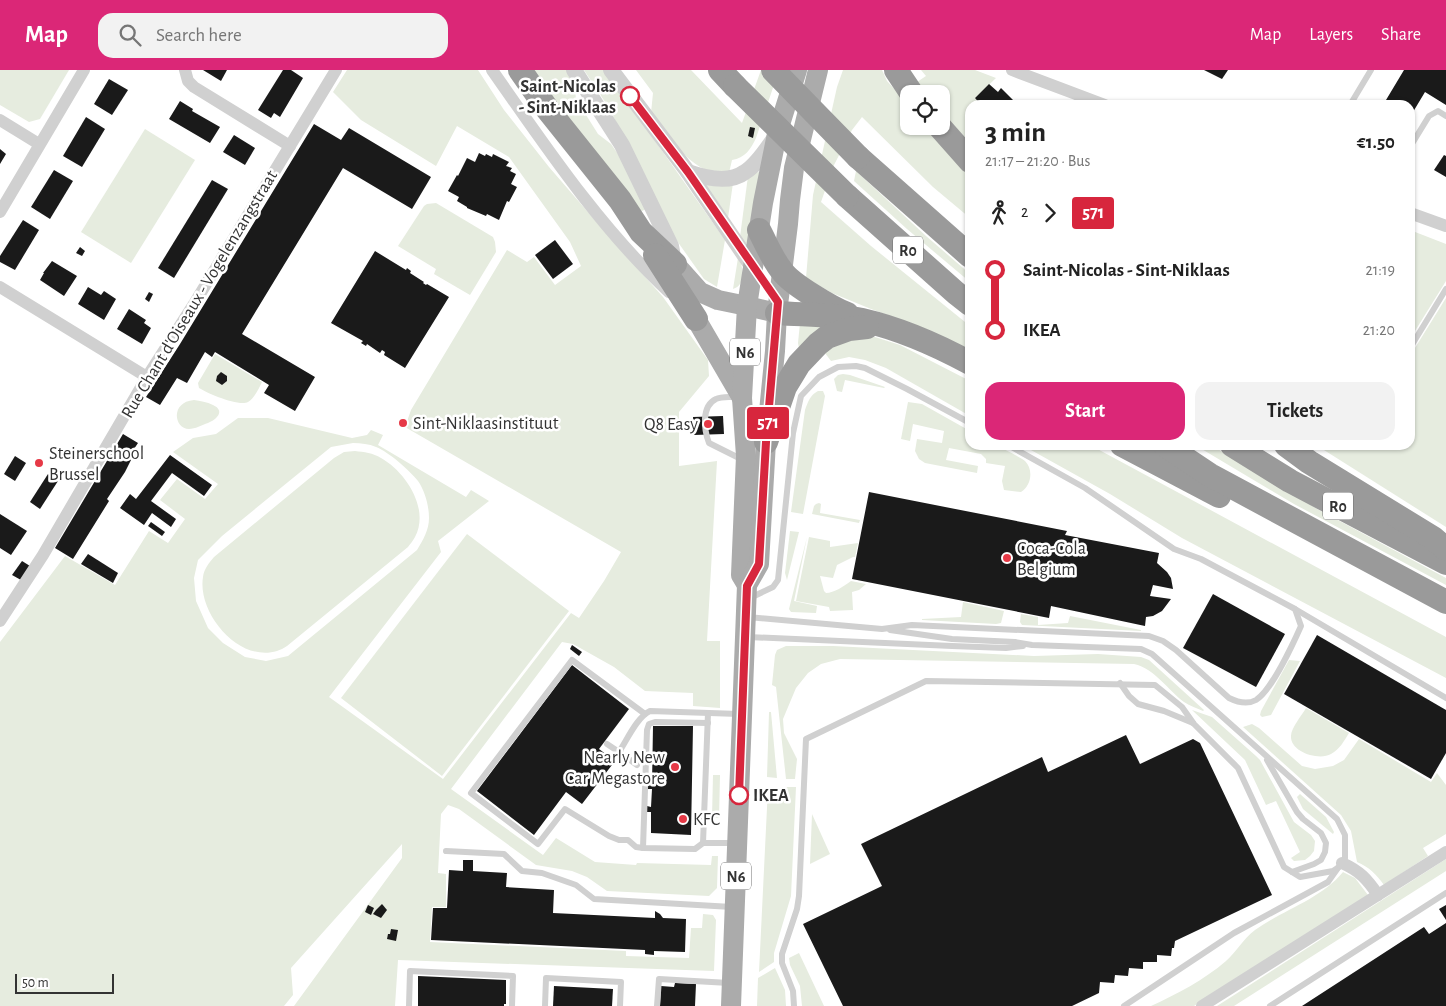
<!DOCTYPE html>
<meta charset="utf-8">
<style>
:root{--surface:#fff;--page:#f2f2f2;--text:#222;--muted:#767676;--accent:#db2777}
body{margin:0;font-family:"Alegreya Sans",sans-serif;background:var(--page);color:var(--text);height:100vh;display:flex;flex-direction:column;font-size:19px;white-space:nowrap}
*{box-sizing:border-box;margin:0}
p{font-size:16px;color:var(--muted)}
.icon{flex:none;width:28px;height:28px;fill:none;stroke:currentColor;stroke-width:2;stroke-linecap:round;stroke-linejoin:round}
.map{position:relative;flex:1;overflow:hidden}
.details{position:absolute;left:965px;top:30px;width:450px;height:350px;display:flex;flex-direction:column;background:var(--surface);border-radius:15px;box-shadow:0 1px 4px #0004}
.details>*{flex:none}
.badge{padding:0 10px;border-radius:4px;font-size:18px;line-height:32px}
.controls{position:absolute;left:900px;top:15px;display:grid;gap:10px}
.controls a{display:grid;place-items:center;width:50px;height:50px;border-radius:10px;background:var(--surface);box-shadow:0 1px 4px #0004;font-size:25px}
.scale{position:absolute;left:15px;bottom:12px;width:99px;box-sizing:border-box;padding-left:5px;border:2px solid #333;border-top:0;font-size:14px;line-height:18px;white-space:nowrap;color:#333;-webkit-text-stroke:4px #fff;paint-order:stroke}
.map>.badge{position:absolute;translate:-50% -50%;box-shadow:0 0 0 2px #fff}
.legs{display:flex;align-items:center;gap:8px;height:55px;padding:0 20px;font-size:16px}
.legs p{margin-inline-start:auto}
.head{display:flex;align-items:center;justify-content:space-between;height:85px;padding:0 20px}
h1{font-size:28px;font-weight:700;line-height:38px}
.primary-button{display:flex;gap:10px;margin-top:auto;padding:10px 20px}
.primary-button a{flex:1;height:58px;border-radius:15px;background:var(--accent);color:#fff;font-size:20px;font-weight:700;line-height:58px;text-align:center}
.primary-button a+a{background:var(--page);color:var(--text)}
ul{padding:0 20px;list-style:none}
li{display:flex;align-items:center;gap:18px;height:60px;font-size:19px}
li i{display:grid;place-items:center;width:8px;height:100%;margin:0 6px;background:currentColor}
li i::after{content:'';width:12px;height:12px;margin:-6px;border:4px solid;border-radius:50%;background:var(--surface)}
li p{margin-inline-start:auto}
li:first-child i{background:linear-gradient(#0000 50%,currentColor 0)}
li:last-child i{background:linear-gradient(currentColor 50%,#0000 0)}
header{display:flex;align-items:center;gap:30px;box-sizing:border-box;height:70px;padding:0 25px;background:var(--accent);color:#fff}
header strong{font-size:24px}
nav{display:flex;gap:28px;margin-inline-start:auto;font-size:18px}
.search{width:350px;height:45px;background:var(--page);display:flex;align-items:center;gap:12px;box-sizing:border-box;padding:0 18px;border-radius:15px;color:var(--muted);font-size:19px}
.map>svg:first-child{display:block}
.green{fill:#e6ecdf;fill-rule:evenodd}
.building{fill:#1a1a1a}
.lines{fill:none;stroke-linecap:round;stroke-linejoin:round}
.service{stroke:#d0d0d0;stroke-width:6}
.minor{stroke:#d0d0d0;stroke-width:12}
.tertiary{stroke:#d0d0d0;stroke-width:16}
.primary{stroke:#ababab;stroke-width:20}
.motorway{stroke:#9a9a9a;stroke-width:24}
.motorway-bridge{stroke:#9a9a9a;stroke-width:24}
.line-1-casing{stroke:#fff;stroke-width:11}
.line-1{stroke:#d7263d;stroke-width:8}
.stop-1-dot{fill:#fff;stroke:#d7263d;stroke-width:2.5}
.poi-dot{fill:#e63946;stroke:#fff;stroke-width:2}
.labels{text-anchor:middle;stroke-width:5;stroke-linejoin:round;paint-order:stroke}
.shield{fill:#fff;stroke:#707070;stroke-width:1}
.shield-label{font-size:16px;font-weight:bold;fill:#333}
.stop-label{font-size:18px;font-weight:bold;fill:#333;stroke:#fff;text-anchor:end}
.street-label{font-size:18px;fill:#333;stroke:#fff}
.poi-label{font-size:18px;fill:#333;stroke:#fff;text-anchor:start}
</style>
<header>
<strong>Map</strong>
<div class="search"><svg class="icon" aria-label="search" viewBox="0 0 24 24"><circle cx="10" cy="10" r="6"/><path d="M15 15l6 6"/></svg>Search here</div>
<nav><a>Map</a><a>Layers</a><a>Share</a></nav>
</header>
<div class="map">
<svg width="1446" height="936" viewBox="0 0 1446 936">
<rect width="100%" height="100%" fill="#fff"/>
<g class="green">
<path d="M0 0H69L40 49 29 52 0 35Z"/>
<path d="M347 0H478L504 40 549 97 606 163 663 227 708 290 709 306 679 342V396L717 391 707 571H720V638L693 636V623L645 621 614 597 573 574 562 572 451 719 543 785 556 768 595 792 636 795 637 793 711 795 712 786H718L717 818 709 826 607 821 587 807 572 801 536 795 459 739 448 735 441 744 438 803 446 804V837H432L430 872 626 881V886L689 888 691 858H702L703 844 713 845 716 850 714 901 398 890 395 936H294L402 788V774L291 898 293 925 284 936H0V572L65 486 115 515 149 461 168 473 185 449 160 430 177 409 205 429 218 414 173 382 193 368 216 364 238 348H268L352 368 367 365 371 360 383 365 378 375 466 427 471 420 489 431 438 471 441 482 329 627 443 709 571 543 579 548 604 511 621 482 405 357 411 340 507 180 527 192 534 187 555 215 581 196 570 172 509 87 457 56 436 96 361 50 333 22ZM353 373C361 373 369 374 376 377 389 382 409 400 418 411 425 421 429 436 429 448 429 460 423 470 417 480L288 586 266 591 245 587 223 573 208 558 196 531 194 508 198 490 222 466 331 377Z"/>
<path d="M532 0H567L574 10 576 29 598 64 611 74 627 97 646 139 642 141 638 140Z"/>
<path d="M584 0H605L725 170 717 217 704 209 675 168 609 38Z"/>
<path d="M636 0H691L742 53 761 0H779L756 68C751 79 745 88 732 90L729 103C724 103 718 103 713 102 688 97 667 63 651 43L653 23Z"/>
<path d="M843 0H882L887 11 909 35V56H927L970 105V148L933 117 862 47 852 60 834 95 821 132 871 176 970 256V284L913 254 871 239 832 223 806 208 813 125 837 17Z"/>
<path d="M921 0H975L996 8 975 28 981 35H970V73L941 41V24H927L917 12 926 6Z"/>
<path d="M145 59 195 90 131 193 81 162Z"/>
<path d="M856 101 926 166 970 204V212L907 159 854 111Z"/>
<path d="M759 102 761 105 748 172 746 174 740 167 748 106 754 103Z"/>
<path d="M733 113 728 148 703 114Z"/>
<path d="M436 133 493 167 495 172 496 182 470 225 434 204 436 199 398 176 424 136 427 134Z"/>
<path d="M1410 160 1446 174V211L1410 269Z"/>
<path d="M738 188C744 197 746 215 733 219Z"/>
<path d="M1446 228V457L1316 375H1410V286Z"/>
<path d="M800 253 833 255 800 284 798 273Z"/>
<path d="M875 267 900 275 970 311V346L886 298 865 290 849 287 831 291 822 279 850 269Z"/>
<path d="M215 284 262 312C259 318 254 329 248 332 239 337 207 323 199 318L198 313Z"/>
<path d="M843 304 850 305 885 317 884 318 845 310 842 322 837 321 834 309 838 305Z"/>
<path d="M818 321H823L825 326 803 444 791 442 805 340C808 332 810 325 818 321Z"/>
<path d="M194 330C200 331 207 332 213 335 226 341 216 350 208 353 202 355 195 359 189 359 174 359 170 332 194 330Z"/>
<path d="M908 332 922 334 970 361V375C978 375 990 373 997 376 1002 378 1022 388 1025 391 1034 400 1031 416 1021 422L1004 420 1002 411 1005 396 986 393V389L981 384 949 378 946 390 978 396 977 403 925 393 919 389 915 381 917 369 942 373 944 361 913 354 910 371 901 369Z"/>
<path d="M1022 375H1090L1446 567V608L1182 468 1110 424Z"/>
<path d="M1195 375H1211L1319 440 1446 508V515L1294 434Z"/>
<path d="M355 381C364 382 373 383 381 388 406 402 430 439 415 467 413 471 410 474 408 477L287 576C284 578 280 580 277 581 239 593 197 543 203 507 204 499 209 493 214 487L334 388 344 382Z"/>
<path d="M819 433 821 434 820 443 860 450 859 453 812 444 814 436 816 434Z"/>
<path d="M790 461 799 462 787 510 785 503Z"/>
<path d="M467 464 569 541 442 706 341 628Z"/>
<path d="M807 467 794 531 817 536 816 543 791 542 789 539Z"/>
<path d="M809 467 830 471V477L858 473 855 487H853L837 495 833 508 820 506 824 521 826 523C834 523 844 516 851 511L866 514 859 520 852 522 853 540 830 541 829 537 796 531Z"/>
<path d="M963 532 1004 541 1001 553 996 554 922 550V549L961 547Z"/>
<path d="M1021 544 1038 547V555L1068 553 1070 546 1141 560V561L1022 555 1020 552Z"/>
<path d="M786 576H833L1034 586 1098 584 1141 587 1149 590 1204 640 1203 641C1197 638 1190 636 1184 632 1168 620 1155 599 1134 594L840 589 821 594 808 603 796 618 783 649 784 663 797 689 795 709H786L776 617 772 615 775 585 777 580Z"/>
<path d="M1289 590 1300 591 1271 645 1262 647 1260 645 1261 641Z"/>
<path d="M1306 638 1349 663C1344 671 1340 679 1331 684 1319 691 1290 682 1291 666 1291 658 1302 645 1306 638Z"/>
<path d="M1192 640 1212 647 1256 686 1260 690 1294 752 1311 765 1315 771 1314 781 1310 786 1305 790 1294 791 1291 788 1300 782 1276 731 1266 735 1245 690Z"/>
<path d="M769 642H771L777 708 767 707Z"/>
<path d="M1252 654 1259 658 1302 696 1315 699 1333 696 1344 690 1359 669 1431 712 1437 703 1446 715V764L1423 778 1428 786 1384 815C1376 804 1369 797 1357 792L1351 761 1341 745 1243 657Z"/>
<path d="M713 705H720L719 748 712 747Z"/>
<path d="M768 717C774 717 777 719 782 719L785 717H796L791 826 777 873 774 883V892L759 902Z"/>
<path d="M1300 724 1326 747 1334 762 1333 764 1303 739 1297 727Z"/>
<path d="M812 744 830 784 810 794Z"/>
<path d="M1446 789V801L1234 936H1217Z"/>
<path d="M1343 802 1355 808 1368 825 1194 936H1151C1177 924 1204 910 1226 891 1237 881 1243 869 1255 860 1283 840 1321 829 1343 802Z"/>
<path d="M799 883 824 936H802L800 916 790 895 789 888Z"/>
<path d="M775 898 785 920 786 936H757L758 908Z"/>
</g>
<g class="building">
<path d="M203 0H227L221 11Z"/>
<path d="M283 0H291L303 8 280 47 274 43 271 48 258 40Z"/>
<path d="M1204 0H1228L1222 9Z"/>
<path d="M1404 0H1446V35L1425 22 1410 47V35H1383Z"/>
<path d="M109 9 128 20 112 45 94 34Z"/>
<path d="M989 14 998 22 1001 18 1018 35H981L975 28Z"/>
<path d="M180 31 193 39 192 41 220 57 210 73 169 49Z"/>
<path d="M86 47 105 59 82 97 63 86Z"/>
<path d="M314 54 341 70 349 58 431 107 412 139 343 98 242 264 315 307 295 341 264 323 269 315 215 282 212 287 205 282 187 313 177 308 160 335 146 327 180 274Z"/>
<path d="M750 57 755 58 753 68 748 66Z"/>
<path d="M234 65 255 78 245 95 223 82Z"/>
<path d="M0 79 6 84 0 94Z"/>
<path d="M479 83 485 86 486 84 492 87 493 84 509 92 506 96 512 98 510 101 516 104 511 114 517 117 509 132 507 131 499 150 487 144 486 146 467 138V137L457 131 459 127 448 121 457 105 458 106 467 88 475 92Z"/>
<path d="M1444 85 1446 86V107L1434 100Z"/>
<path d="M54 100 73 111 50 149 31 137Z"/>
<path d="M212 110 228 119 174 208 158 198Z"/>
<path d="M23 150 39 160 15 200 0 192V186Z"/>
<path d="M555 170 573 194 553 209 535 185Z"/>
<path d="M80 177 85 181 82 186 76 183Z"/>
<path d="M375 181 406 200 407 198 411 201 410 203 424 212 423 213 426 215 427 214 449 227 405 298 384 285 385 282 382 280 380 283 367 274 366 276 361 273 363 271 331 253Z"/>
<path d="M52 191 77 206 64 226 40 210 44 203H43Z"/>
<path d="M88 217 101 225 104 221 116 229 104 250 78 234Z"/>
<path d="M149 222 153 224 149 232 145 229Z"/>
<path d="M129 239 146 250 144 253 151 258 142 274 117 259Z"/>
<path d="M221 302 227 306V311L222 315 216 311 217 306Z"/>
<path d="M723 346 724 364 694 365 693 347Z"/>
<path d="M123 364 138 373 134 379 136 380 125 402 107 429 109 431 73 489 55 478Z"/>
<path d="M170 385 212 415 204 426 172 403 151 431 176 449 171 457 152 443 144 455 120 438 130 424 136 429Z"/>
<path d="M15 386 26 393 15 411 4 404Z"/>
<path d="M48 404 58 411 40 439 30 432Z"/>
<path d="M869 422 1067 461 1065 465 1159 483 1157 493 1167 502 1171 508 1173 519 1153 515 1150 526 1171 529 1162 541 1153 546 1146 547 1145 556 1051 536 1049 548 852 509Z"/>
<path d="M0 444 27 461 11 485 0 478Z"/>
<path d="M151 452 165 462 162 466 148 456Z"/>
<path d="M88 484 118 503 113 513 81 494Z"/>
<path d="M22 491 30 496 21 510 12 505Z"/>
<path d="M1213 524 1285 564 1256 617 1183 578Z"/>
<path d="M1317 565 1446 640V683L1431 709 1284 624Z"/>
<path d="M572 575 582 582 579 586 570 579Z"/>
<path d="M572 595 629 639 599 679 615 691 582 734 566 722 534 765 477 721Z"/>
<path d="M653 656H693L691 765 651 763V742H647V736L651 737 652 719H648V714H652Z"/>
<path d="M1126 665 1140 694 1193 669 1200 673 1272 825 1175 871 1174 878H1172L1171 886 1157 885V892H1143V899L1129 898 1128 906 1115 905 1114 913 1100 912 1099 923 1072 936H843L803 854 882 816 861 774 1042 687 1048 702Z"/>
<path d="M463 790H473V801L507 803 506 817 554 820 553 843 655 848V841L660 844 663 848 686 849 685 882 654 881V885L645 884V880L431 870 433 838H447L449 800 463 801Z"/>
<path d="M382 834 387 840 381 848 373 844 376 840Z"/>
<path d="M368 835 374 838 371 845 365 842Z"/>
<path d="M1446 835V850L1439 839Z"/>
<path d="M1446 853V936H1302L1424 857 1429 864Z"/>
<path d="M391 859 398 860 396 871 387 869 388 864H390Z"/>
<path d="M418 906 506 910V934H504V936H418Z"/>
<path d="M675 913 696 914 695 936H660L661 916 674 917Z"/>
<path d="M554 916 613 919 612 936H553Z"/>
</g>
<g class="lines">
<g class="service">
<path d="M1350 35 1371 0"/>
<path d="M1410 77 1429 46 1438 41 1446 46"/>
<path d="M1410 278 1446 219"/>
<path d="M736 327C730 327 721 326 716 329 701 336 704 360 709 373L743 390"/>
<path d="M750 528 773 517 778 510 793 363 801 326 819 307 838 297 856 296 865 298 907 319 970 353"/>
<path d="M1295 539 1446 628"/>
<path d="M748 547 882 559 912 555 1149 566 1163 571 1176 580 1229 628C1237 632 1247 635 1256 630 1271 621 1293 574 1301 556L1295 539 1201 489 1174 479 1085 418 1008 375"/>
<path d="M890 560 952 569 1015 572 1032 575 1141 579 1152 584 1337 749 1345 765V788L1328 812 1234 863 1124 936"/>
<path d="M748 567 952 576 1006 578 1023 576"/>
<path d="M1120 613 1129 626 1138 634 1164 641 1193 653"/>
<path d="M645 644 572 590 471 723 538 774 565 739 609 766 619 770H628L636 777 643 778 695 779 703 773H734"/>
<path d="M607 674 619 682"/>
<path d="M1267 690 1297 742 1303 749 1321 763 1326 773 1325 782 1321 790 1314 794 1292 802"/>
<path d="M637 695 619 682C627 670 637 647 650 641L739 644"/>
<path d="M703 773 708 643"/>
<path d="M643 778 647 660 649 654 655 652 708 653"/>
<path d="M446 781 504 784 522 801 542 803 576 815 594 829 732 837"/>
<path d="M409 936 410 901 513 906 512 936"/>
<path d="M545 936 546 908 621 912 620 936"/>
<path d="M657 936 659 909 729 913"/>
<path d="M794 936 793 921 782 893V884L797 839 799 826 806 669 926 611 1155 615 1182 637 1194 654 1238 698 1284 797 1300 807 1333 801 1339 797"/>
<path d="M1270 936 1446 823"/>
</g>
<g class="minor">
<path d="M185 0 188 11 194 17 290 76"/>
<path d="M492 0C546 77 600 158 669 222"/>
<path d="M1012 0 1105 35"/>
<path d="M0 50 39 74"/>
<path d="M0 142 84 0"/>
<path d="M1410 143 1446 156"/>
<path d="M0 217 147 307"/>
<path d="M0 551 43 485 147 307 194 234 336 0"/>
<path d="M1342 793C1360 801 1367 809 1378 825"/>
<path d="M1202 936 1446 782"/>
</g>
<g class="tertiary">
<path d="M574 0 622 75 671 176 674 192"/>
<path d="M611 0 688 102 752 196"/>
<path d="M688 102C705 108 729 114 745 102 758 94 767 78 776 66"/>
</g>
<g class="primary">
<path d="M675 194 700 222 718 230 747 236 777 243"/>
<path d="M696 249 742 328"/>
<path d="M747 515 741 505 746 386 742 328 747 236 763 133 777 64 797 0"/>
<path d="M731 936 747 515 759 494 766 372 775 281 777 243 788 154 790 130 794 98 818 0"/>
</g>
<g class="motorway">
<path d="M520 0 548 40 620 130 641 162 675 194"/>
<path d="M720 0 735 16"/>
<path d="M896 0 912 24"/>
<path d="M939 56 970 91"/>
<path d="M858 87 970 186"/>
<path d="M847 126 956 223 970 234"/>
<path d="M759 160C766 173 772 189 782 201 791 214 832 238 847 244"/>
<path d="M655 185 696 249"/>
<path d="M777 243C805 245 834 244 862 250 901 259 935 274 970 293"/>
<path d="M766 372 785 317 799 294 818 274 827 267 849 259 867 257"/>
<path d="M1122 375 1219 426"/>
<path d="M1165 375 1210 405 1446 532"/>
<path d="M1232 375 1290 411 1446 493"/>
<path d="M1286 375 1309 392 1433 468 1446 479"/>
</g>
<g class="motorway-bridge">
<path d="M773 0 858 87"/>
<path d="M735 16 847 126"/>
</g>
</g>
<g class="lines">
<g class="line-1-casing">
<path id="line-1" d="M630 26 688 102 778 232 766 372 759 494 747 516 739 725"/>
</g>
<use href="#line-1" class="line-1"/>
</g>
<g class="stop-1-dot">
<circle cx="630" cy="26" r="9"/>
<circle cx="739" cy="725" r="9"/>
</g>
<g class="poi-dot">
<circle cx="403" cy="353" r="5"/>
<circle cx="708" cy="354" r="5"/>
<circle cx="39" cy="393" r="5"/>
<circle cx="1007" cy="488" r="5"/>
<circle cx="675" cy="697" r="5"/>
<circle cx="683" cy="749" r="5"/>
</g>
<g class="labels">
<g class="shield">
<rect x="893" y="166.5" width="30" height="27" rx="4"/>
<rect x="730" y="268.5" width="30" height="27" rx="4"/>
<rect x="1323" y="422.5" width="30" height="27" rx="4"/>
<rect x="721" y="792.5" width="30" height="27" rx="4"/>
</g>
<g class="shield-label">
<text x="908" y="186">R0</text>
<text x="745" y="288">N6</text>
<text x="1338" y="442">R0</text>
<text x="736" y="812">N6</text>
</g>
<g class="stop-label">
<text x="616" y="22">Saint-Nicolas<tspan x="616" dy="21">- Sint-Niklaas</tspan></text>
<text x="753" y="731" text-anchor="start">IKEA</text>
</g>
<g class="street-label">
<text transform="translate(199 224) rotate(-59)" y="6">Rue Chant d'Oiseaux - Vogelenzangstraat</text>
</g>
<g class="poi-label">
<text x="413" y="359">Sint-Niklaasinstituut</text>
<text x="698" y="360" text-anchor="end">Q8 Easy</text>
<text x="49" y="389">Steinerschool<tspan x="49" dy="21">Brussel</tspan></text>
<text x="1017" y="484">Coca-Cola<tspan x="1017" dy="21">Belgium</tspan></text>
<text x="665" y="693" text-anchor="end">Nearly New<tspan x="665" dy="21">Car Megastore</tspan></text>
<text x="693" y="755">KFC</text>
</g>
</g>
</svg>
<div class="controls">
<a><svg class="icon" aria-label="locate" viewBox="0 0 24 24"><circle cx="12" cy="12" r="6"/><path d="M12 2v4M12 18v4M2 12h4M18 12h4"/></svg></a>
</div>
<div class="scale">50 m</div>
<b class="badge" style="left:768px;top:353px;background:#d7263d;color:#fff">571</b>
<section class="details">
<div class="head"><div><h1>3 min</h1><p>21:17 – 21:20 · Bus</p></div><b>€1.50</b></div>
<div class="legs"><svg class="icon" aria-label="walk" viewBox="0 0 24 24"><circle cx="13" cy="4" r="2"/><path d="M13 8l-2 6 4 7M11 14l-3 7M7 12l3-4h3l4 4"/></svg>2<svg class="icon" aria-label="forward" viewBox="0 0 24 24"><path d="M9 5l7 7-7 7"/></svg><b class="badge" style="background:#d7263d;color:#fff">571</b></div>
<ul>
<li><i style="color:#d7263d"></i><b>Saint-Nicolas - Sint-Niklaas</b><p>21:19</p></li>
<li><i style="color:#d7263d"></i><b>IKEA</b><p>21:20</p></li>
</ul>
<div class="primary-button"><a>Start</a><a>Tickets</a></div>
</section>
</div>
